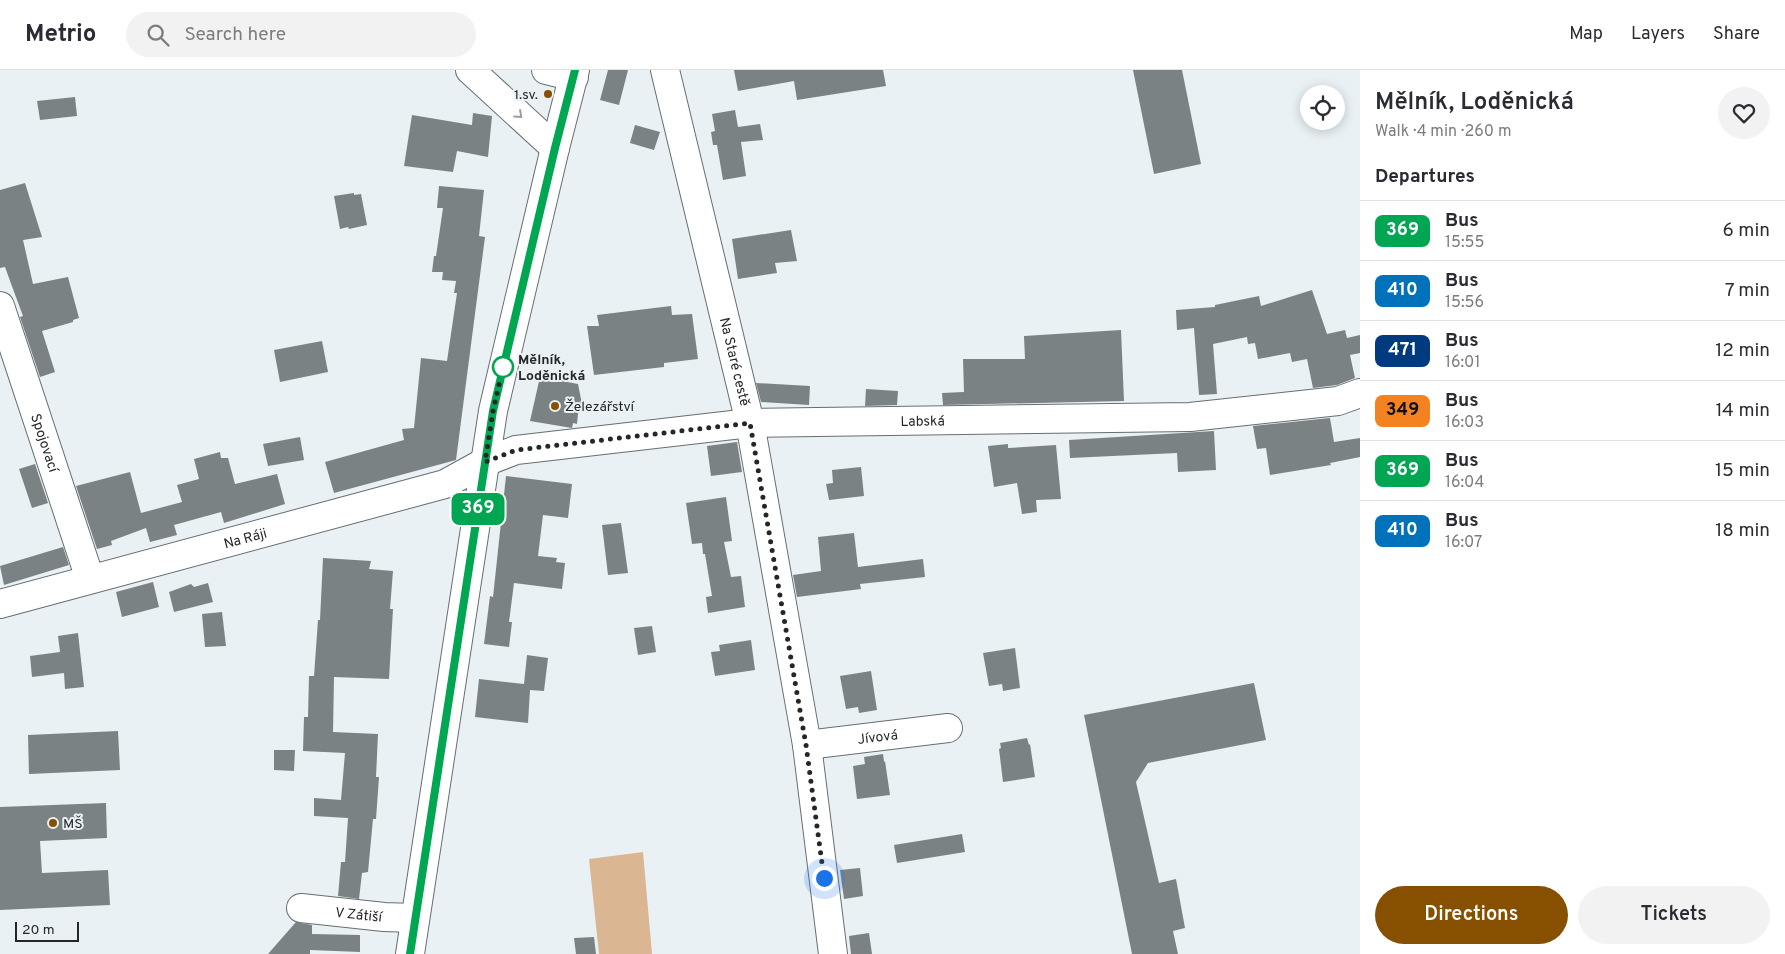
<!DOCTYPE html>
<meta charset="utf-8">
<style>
:root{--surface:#fff;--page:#f2f2f3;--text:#2b2b33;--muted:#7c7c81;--line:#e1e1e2;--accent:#874f00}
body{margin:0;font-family:Overpass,sans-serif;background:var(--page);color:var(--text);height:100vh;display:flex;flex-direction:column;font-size:19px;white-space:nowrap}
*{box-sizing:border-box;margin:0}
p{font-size:16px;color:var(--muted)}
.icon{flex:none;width:28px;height:28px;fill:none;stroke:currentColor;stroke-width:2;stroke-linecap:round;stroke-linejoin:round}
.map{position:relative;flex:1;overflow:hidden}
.sheet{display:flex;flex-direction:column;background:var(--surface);width:425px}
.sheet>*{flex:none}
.badge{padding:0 10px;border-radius:8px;font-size:18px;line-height:32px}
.fabs{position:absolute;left:1300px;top:15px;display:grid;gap:10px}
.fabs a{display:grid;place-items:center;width:45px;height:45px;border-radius:50%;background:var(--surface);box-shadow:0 2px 12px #0003;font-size:25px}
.scale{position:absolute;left:15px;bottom:12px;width:64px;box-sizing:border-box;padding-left:5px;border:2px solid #242728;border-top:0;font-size:14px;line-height:18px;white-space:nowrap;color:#242728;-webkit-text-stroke:4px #e9f1f4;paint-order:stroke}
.you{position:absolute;width:25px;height:25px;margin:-12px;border:4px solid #fff;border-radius:50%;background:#1a73e8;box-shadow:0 0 0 8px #1a73e833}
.map>.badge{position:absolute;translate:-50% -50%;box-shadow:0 0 0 2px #fff}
h2{padding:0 15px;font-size:19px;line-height:45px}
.round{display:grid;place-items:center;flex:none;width:52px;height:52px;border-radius:26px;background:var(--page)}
.head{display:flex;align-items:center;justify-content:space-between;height:85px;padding:0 15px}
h1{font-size:24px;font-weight:600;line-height:38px}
.action{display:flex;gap:10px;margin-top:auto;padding:10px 15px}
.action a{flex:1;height:58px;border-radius:30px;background:var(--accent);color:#fff;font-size:20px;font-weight:600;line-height:58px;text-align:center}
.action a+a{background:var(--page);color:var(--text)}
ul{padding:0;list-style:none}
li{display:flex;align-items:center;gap:15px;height:60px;padding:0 15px;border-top:1px solid var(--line)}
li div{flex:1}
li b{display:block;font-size:19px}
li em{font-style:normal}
li .badge{min-width:55px;font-weight:700;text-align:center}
header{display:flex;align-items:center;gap:30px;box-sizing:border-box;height:70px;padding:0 25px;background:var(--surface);border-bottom:1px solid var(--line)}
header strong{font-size:24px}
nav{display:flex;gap:28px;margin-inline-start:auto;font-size:18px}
.search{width:350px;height:45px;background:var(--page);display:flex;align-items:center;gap:12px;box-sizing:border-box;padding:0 18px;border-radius:28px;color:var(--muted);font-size:19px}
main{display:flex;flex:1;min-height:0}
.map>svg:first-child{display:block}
.green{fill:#dbb692}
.building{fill:#7b8284}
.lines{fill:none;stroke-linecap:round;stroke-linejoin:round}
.minor-casing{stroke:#676e70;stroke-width:30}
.minor{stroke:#fff;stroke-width:28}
.oneway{stroke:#9c9e9e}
.line-casing{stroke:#fff;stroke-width:11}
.line{stroke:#00a651;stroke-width:8}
.walk{stroke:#242728;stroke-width:5;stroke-dasharray:0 9}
.poi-dot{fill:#874f00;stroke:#e9f1f4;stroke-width:2}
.stop-dot{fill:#fff;stroke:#00a651;stroke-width:2.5}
.labels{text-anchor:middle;stroke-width:4;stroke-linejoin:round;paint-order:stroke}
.poi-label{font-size:14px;fill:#242728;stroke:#e9f1f4;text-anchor:start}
.stop-label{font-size:14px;font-weight:bold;fill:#242728;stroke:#e9f1f4;text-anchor:start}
.street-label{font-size:14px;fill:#242728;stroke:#e9f1f4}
</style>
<header>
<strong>Metrio</strong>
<div class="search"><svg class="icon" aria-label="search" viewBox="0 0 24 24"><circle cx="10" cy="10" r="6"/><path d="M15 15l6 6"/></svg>Search here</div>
<nav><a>Map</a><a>Layers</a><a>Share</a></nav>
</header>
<main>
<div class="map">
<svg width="1360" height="884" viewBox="0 0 1360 884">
<rect width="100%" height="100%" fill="#e9f1f4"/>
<path class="green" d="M643 782 652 884H599L589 789Z"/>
<g class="building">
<path d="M608 0H628L619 35 600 30Z"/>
<path d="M734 0H883L886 16 797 30 794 11 738 21Z"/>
<path d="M1133 0H1182L1201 94 1154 104Z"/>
<path d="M75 27 77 46 40 50 37 31Z"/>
<path d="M735 40 738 57 760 54 763 70 741 72 746 106 723 110 717 75H713L711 62 715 61 712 44Z"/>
<path d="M473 43 492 46 488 87 457 81 453 102 404 96 412 45 472 55Z"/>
<path d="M635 55 660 62 654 80 630 73Z"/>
<path d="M25 113 42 167 23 170 33 214 68 207 79 248 73 250V252L42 261 55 302 40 307 20 247 23 246 13 219 5 197 0 198V120Z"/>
<path d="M439 116 484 120 479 166 485 167 456 390 334 423 325 392 404 370 402 359 414 358 421 288 447 291 457 223H454L456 211 442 210 443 202H432L434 186H436L443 138H437Z"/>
<path d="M354 123V125L361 124 367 155 349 159 348 157 340 159 334 126Z"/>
<path d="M791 160 797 191 775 193 777 203 738 209 732 169Z"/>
<path d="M1312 220 1327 264 1345 260 1347 268 1360 265V283L1350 285 1355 308 1337 315 1313 318 1307 289 1292 292 1290 283 1258 289 1255 273 1248 274 1247 267 1213 274 1217 324 1199 325 1194 258 1177 260 1176 240 1215 237V235L1259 226 1261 236Z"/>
<path d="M671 236 672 245 692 244 698 289 664 293V297L594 305 587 256H599L597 245Z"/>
<path d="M1121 260 1124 331 943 335 942 323 964 322 963 289H1025L1024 266Z"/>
<path d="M322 271 328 302 280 312 274 280Z"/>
<path d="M540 307 578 314 582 334H579L577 354 573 353 572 358 530 351Z"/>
<path d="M756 313 810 316 809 335 761 332Z"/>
<path d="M866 319 898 321 897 335 865 336Z"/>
<path d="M1330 348 1334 372 1360 368V387L1330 393 1331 395 1270 405 1266 378 1257 379 1253 356Z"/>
<path d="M1214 361 1216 400 1178 402 1177 383 1070 388 1069 370Z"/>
<path d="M300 367 304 390 268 396 263 374Z"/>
<path d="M737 372 742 402 711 406 707 376Z"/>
<path d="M1008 374V378L1056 375 1061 429 1036 430 1037 442 1022 444 1017 413 994 417 988 376Z"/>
<path d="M220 382 221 388H228L235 414 277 404 285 434 224 453 221 442 174 455 177 465 150 472 146 458 111 471 112 475 97 479 76 416 130 402 141 443 182 432 177 415 199 409 194 389Z"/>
<path d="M35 394 48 433 32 438 19 399Z"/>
<path d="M861 397 864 426 829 430 826 414 833 413 832 400Z"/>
<path d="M506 406 572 414 568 448 543 445 538 486 557 488 556 492 565 493 562 519 514 513 509 552H512L509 577 484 574 490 526 493 527Z"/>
<path d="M726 427 732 471 724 472 731 507 741 506 745 537 708 543 706 527 712 526 705 484H703L702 473 692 474 686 433Z"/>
<path d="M621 453 628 503 608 505 602 455Z"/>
<path d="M854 463 858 497 923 489 925 507 860 514 861 519 797 527 793 505 821 501 818 467Z"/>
<path d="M63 477 69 495 4 515 0 496Z"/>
<path d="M323 488 371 491 369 499 393 501 390 539H393L389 609 334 607 333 662 378 664 376 707H379L376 749H373L368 802 362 803 359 829 338 826 341 792H345L348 748 314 746V728L341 730 345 683 303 681 304 647H308L309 606H314L318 550H320Z"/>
<path d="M153 512 159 537 122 547 116 522Z"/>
<path d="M208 513 213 532 174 542 169 522 191 514 194 517Z"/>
<path d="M222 542 226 576 205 577 202 544Z"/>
<path d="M652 556 656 582 638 585 634 558Z"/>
<path d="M78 563 84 617 65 619 64 603 32 607 30 586 60 582 58 566Z"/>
<path d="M751 570 755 600 715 606 711 582 720 581 719 575Z"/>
<path d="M1015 578 1020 618 1003 621 1002 614 989 616 983 583Z"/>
<path d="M527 585 548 588 544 621 530 620 528 653 475 647 479 609 524 614Z"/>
<path d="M871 601 877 640 859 643 858 637 846 639 840 606Z"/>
<path d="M1254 613 1266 670 1148 693 1136 712 1159 813 1176 809 1185 858 1173 861 1178 884H1132L1084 645Z"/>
<path d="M118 661 120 700 29 704 28 665Z"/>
<path d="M1027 668 1029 675 1030 674 1035 707 1003 712 999 679 1001 678 1000 673Z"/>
<path d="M274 680H295L294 701 274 700Z"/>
<path d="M883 684 884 692 885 691 890 725 857 729 853 696 865 694 864 687Z"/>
<path d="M106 733 107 768 40 771 42 803 108 800 110 835 0 840V737Z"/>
<path d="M962 764 965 782 897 793 894 775Z"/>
<path d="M860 798 863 826 844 829 840 800Z"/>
<path d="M296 852 312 855V864L360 865V882L310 880V884H268Z"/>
<path d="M869 863 872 884H851L849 866Z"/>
<path d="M594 867 596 884H576L574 868Z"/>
</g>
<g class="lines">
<g class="minor-casing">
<g id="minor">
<path d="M470 0 555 78"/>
<path d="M546 0 574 7"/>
<path id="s1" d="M665 0 750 353 807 675 833 884"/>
<path id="s2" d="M0 236 90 509"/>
<path id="s3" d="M0 534 445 414 485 392 516 380 750 353 1190 347 1338 331 1360 323"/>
<path id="s4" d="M807 675 948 658"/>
<path id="s5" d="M301 838 384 847 414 848"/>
<path d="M410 884 493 341 555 78 575 0"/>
</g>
</g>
<use href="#minor" class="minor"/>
</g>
<defs><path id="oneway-chevron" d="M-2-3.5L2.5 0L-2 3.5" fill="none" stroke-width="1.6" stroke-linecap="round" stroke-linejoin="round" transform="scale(1.25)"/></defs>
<use class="oneway" href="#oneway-chevron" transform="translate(519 45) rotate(42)"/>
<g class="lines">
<g class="line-casing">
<path id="line" d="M410 884 493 341 555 78 575 0"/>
</g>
<use href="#line" class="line"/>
<path class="walk" d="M503 297 493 341 485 392 516 380 750 353 806 675 824 808"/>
</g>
<g class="poi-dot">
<circle cx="548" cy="24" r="5"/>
<circle cx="555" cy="336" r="5"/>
<circle cx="53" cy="753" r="5"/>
</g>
<circle class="stop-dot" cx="503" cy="297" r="10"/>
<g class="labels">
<g class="poi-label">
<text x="538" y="29" text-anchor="end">1.sv.</text>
<text x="565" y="341">Železářství</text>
<text x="63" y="758">MŠ</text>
</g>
<g class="stop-label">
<text x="518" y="294">Mělník,<tspan x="518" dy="16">Loděnická</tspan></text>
</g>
<g class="street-label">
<text dy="5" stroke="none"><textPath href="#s1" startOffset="300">Na Staré cestě</textPath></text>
<text dy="5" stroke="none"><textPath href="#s3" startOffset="948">Labská</textPath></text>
<text dy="5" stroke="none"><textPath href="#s2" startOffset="144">Spojovací</textPath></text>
<text dy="5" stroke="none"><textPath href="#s3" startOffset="254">Na Ráji</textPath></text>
<text dy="5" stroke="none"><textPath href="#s4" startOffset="71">Jívová</textPath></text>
<text dy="5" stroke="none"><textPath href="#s5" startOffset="58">V Zátiší</textPath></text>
</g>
</g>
</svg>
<div class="fabs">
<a><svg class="icon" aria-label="locate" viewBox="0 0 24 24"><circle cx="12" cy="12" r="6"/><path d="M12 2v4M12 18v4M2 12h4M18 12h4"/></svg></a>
</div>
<div class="scale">20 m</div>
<div class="you" style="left:824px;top:808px"></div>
<b class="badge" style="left:478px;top:439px;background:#00a651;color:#fff">369</b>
</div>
<section class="sheet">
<div class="head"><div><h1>Mělník, Loděnická</h1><p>Walk · 4 min · 260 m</p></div><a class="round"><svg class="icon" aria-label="heart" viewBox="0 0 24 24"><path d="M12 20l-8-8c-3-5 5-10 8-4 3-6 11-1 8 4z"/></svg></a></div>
<h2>Departures</h2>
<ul>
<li><span class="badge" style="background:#00a651;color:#fff">369</span><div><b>Bus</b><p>15:55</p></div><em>6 min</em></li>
<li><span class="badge" style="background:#0072bc;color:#fff">410</span><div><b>Bus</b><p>15:56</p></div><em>7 min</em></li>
<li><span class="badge" style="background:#003b80;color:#fff">471</span><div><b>Bus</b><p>16:01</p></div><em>12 min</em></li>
<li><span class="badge" style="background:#f58220;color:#111">349</span><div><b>Bus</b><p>16:03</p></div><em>14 min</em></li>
<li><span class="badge" style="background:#00a651;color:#fff">369</span><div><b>Bus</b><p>16:04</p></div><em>15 min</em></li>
<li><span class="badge" style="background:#0072bc;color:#fff">410</span><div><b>Bus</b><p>16:07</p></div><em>18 min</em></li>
</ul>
<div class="action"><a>Directions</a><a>Tickets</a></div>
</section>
</main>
